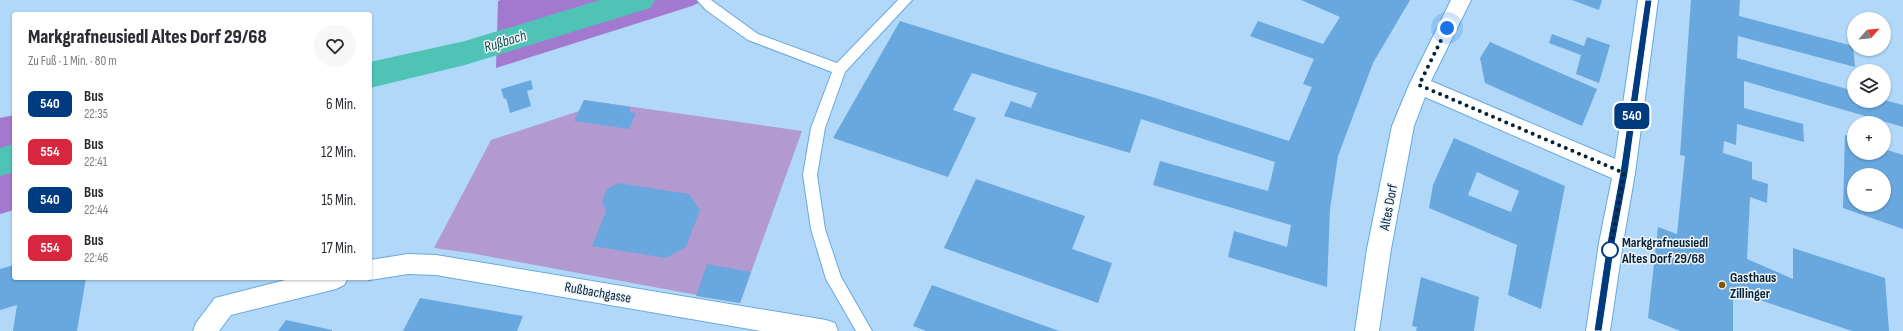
<!DOCTYPE html>
<html lang="de">
<meta charset="utf-8">
<style>
:root{--surface:#fff;--page:#f7f7f7;--text:#2b2b33;--muted:#7c7c81}
body{margin:0;font-family:"Sofia Sans Condensed",sans-serif;background:var(--page);color:var(--text);height:100vh;display:flex;flex-direction:column;font-size:15px;white-space:nowrap}
*{box-sizing:border-box;margin:0}
p{font-size:13px;color:var(--muted)}
.icon{flex:none;width:22px;height:22px;fill:none;stroke:currentColor;stroke-width:2;stroke-linecap:round;stroke-linejoin:round}
.map{position:relative;flex:1;overflow:hidden}
.sheet{position:absolute;left:12px;top:12px;width:360px;height:268px;display:flex;flex-direction:column;background:var(--surface);border-radius:4px;box-shadow:0 1px 3px #0004}
.sheet>*{flex:none}
.badge{padding:0 8px;border-radius:6px;font-size:14px;line-height:26px}
.needle{width:26px;rotate:63deg}
.buttons{position:absolute;left:1847px;top:12px;display:grid;gap:8px}
.buttons a{display:grid;place-items:center;width:44px;height:44px;border-radius:50%;background:var(--surface);box-shadow:0 1px 3px #0004;font-size:20px}
.you{position:absolute;width:20px;height:20px;margin:-10px;border:3px solid #fff;border-radius:50%;background:#1a73e8;box-shadow:0 0 0 6px #1a73e833}
.map>.badge{position:absolute;translate:-50% -50%;box-shadow:0 0 0 2px #fff}
.round{display:grid;place-items:center;flex:none;width:42px;height:42px;border-radius:21px;background:var(--page)}
.head{display:flex;align-items:center;justify-content:space-between;height:68px;padding:0 16px}
h1{font-size:19px;font-weight:800;line-height:30px}
ul{padding:0;list-style:none}
li{display:flex;align-items:center;gap:12px;height:48px;padding:0 16px}
li div{flex:1}
li b{display:block;font-size:15px}
li em{font-style:normal}
li .badge{min-width:44px;font-weight:700;text-align:center}
.map>svg:first-child{display:block}
.green{fill:#b29ad0}
.forest{fill:#a379d0}
.lines{fill:none;stroke-linecap:round;stroke-linejoin:round}
.canal{fill:#4fc3b6;fill-rule:evenodd}
.building{fill:#68a8de;fill-rule:evenodd}
.lane-casing{stroke:#68a9de;stroke-width:2}
.street-casing{stroke:#68a9de;stroke-width:2}
.secondary-casing{stroke:#68a9de;stroke-width:2}
.lane{fill:#fff;fill-rule:evenodd}
.street{fill:#fff;fill-rule:evenodd}
.secondary{fill:#fff;fill-rule:evenodd}
.line{fill:#003b80;stroke:#fff}
.walk{stroke:#062236;stroke-width:4;stroke-dasharray:0 7.2}
.stop-dot{fill:#fff;stroke:#003b80;stroke-width:2}
.poi-dot{fill:#8a5207;stroke:#eef4fa;stroke-width:1.5}
.labels{text-anchor:middle;stroke-width:3;stroke-linejoin:round;paint-order:stroke}
.street-label{font-size:14px;fill:#062236;stroke:#eef4fa}
.stop-label{font-size:14px;font-weight:bold;fill:#062236;stroke:#eef4fa;text-anchor:start}
.poi-label{font-size:14px;font-weight:bold;fill:#062236;stroke:#eef4fa;text-anchor:start}
.water-label{font-size:15px;font-style:italic;fill:#0a504a;stroke:#eef4fa}
</style>
<div class="map">
<svg width="1903" height="331" viewBox="0 0 1903 331">
<rect width="100%" height="100%" fill="#b1d8f9"/>
<path class="green" d="M584 100 802 131 740 303 470 253 434 248 491 140 579 111Z"/>
<g class="forest">
<path d="M501 0H705L692 6 496 68 498 1Z"/>
<path d="M14 115V210L0 214V118Z"/>
</g>
<g class="lines">
<g class="canal">
<path d="M600 0H655L650 8 465 65 370 88V62L465 41Z"/>
<path d="M14 144V172L0 176V148Z"/>
</g>
</g>
<g class="building">
<path d="M1301 0H1410L1373 63 1338 156 1330 209 1327 287 1228 257 1234 231 1287 247 1291 225 1153 185 1160 161 1268 191 1275 162 1141 119 1130 153 1004 116 1011 101 1031 108 1037 93 972 73 953 110 976 118 948 177 833 138 900 21 1048 67 1149 96 1289 141 1312 87 1303 84 1314 59 1250 36 1258 21 1323 44 1340 17Z"/>
<path d="M1572 0H1602L1599 10Z"/>
<path d="M1691 0H1740L1739 16 1853 46 1855 67 1738 36 1737 58 1854 91V101H1884V100L1903 105V127L1744 81V108L1803 124 1804 142 1737 124 1736 145 1724 141 1723 153 1752 162V179L1768 184 1767 203 1750 197 1747 259 1793 279V248L1885 278 1889 331H1852L1733 291V331H1680L1648 318 1658 227 1677 234 1685 156 1680 155Z"/>
<path d="M1552 34 1584 46 1587 37 1610 45 1599 83 1576 74 1581 55 1549 43Z"/>
<path d="M1490 42 1597 89 1582 126 1485 83 1480 58Z"/>
<path d="M531 80 533 89 527 91 531 106 510 113 506 98 504 99 501 89Z"/>
<path d="M584 100 631 107 629 112 636 113 629 129 574 121Z"/>
<path d="M1845 135 1854 138V153H1884V149L1903 155V229L1843 208ZM1854 175H1884V205H1854Z"/>
<path d="M1454 138 1565 186 1541 309 1508 295 1517 245 1429 208 1433 185ZM1477 172 1519 191 1511 212 1468 195Z"/>
<path d="M976 179 1085 216 1072 249 1112 263 1098 303 944 248Z"/>
<path d="M618 183 689 194 700 210 686 247 666 258 592 246 606 211 602 202 607 189Z"/>
<path d="M707 264 751 272 740 303 696 296Z"/>
<path d="M14 265V278H86L77 331H13L17 305 0 310V269Z"/>
<path d="M1421 277 1479 297 1474 331H1416L1417 327 1412 326Z"/>
<path d="M932 285 1059 331H926L913 326Z"/>
<path d="M420 298 523 316 517 331H403Z"/>
<path d="M286 320 332 330V331H278Z"/>
</g>
<g class="lines">
<g class="lane-casing">
<path id="lane" d="M697 0H711L758 34 837 63 898 0H912L845 72 825 128 817 175 825 229 841 277 872 331H856L826 279 811 229 803 175 811 128 832 72 748 40 706 10Z"/>
</g>
<g class="street-casing">
<g id="street">
<path d="M1451 0H1471L1431 81 1632 166 1635 173 1632 180 1624 182 1616 180 1425 97 1414 126 1391 249 1379 331H1355L1367 249 1392 126 1409 85Z"/>
<path d="M408 254 436 255 826 320 835 323 838 331H761L436 275 408 274 370 280 363 278H370V260Z"/>
<path d="M293 278H348L344 285 336 289 231 315 219 331H193L196 323 215 298Z"/>
</g>
</g>
<g class="secondary-casing">
<path id="secondary" d="M1638 0H1658L1635 173 1623 243 1610 331H1586L1599 243 1613 173Z"/>
</g>
<use href="#lane" class="lane"/>
<use href="#street" class="street"/>
<use href="#secondary" class="secondary"/>
</g>
<path class="line" d="M1645 0H1652L1628 173 1615 243 1602 331H1594L1607 243 1620 173Z"/>
<g class="lines">
<path class="walk" d="M1447 28 1419 85 1624 173 1610 250"/>
</g>
<circle class="stop-dot" cx="1610" cy="250" r="8"/>
<circle class="poi-dot" cx="1722" cy="285" r="4"/>
<g class="labels">
<g class="street-label">
<text transform="translate(1388 207) rotate(-79)" y="5">Altes Dorf</text>
<text transform="translate(598 292) rotate(10)" y="5">Rußbachgasse</text>
</g>
<g class="stop-label">
<text x="1622" y="247">Markgrafneusiedl<tspan x="1622" dy="16">Altes Dorf 29/68</tspan></text>
</g>
<g class="poi-label">
<text x="1730" y="282">Gasthaus<tspan x="1730" dy="16">Zillinger</tspan></text>
</g>
<g class="water-label">
<text transform="translate(505 41) rotate(-17)" y="5">Rußbach</text>
</g>
</g>
</svg>
<div class="buttons">
<a><svg class="needle" viewBox="-14 -14 28 28"><path d="M0-13l5 13h-10z" fill="#e53935"/><path d="M0 13l5-13h-10z" fill="#7c7c81"/></svg></a>
<a><svg class="icon" aria-label="layers" viewBox="0 0 24 24"><path d="M12 4l9 5-9 5-9-5zM3 14l9 5 9-5"/></svg></a>
<a>+</a>
<a>−</a>
</div>
<div class="you" style="left:1447px;top:28px"></div>
<b class="badge" style="left:1632px;top:116px;background:#003b80;color:#fff">540</b>
<section class="sheet">
<div class="head"><div><h1>Markgrafneusiedl Altes Dorf 29/68</h1><p>Zu Fuß · 1 Min. · 80 m</p></div><a class="round"><svg class="icon" aria-label="heart" viewBox="0 0 24 24"><path d="M12 20l-8-8c-3-5 5-10 8-4 3-6 11-1 8 4z"/></svg></a></div>
<ul>
<li><span class="badge" style="background:#003b80;color:#fff">540</span><div><b>Bus</b><p>22:35</p></div><em>6 Min.</em></li>
<li><span class="badge" style="background:#d7263d;color:#fff">554</span><div><b>Bus</b><p>22:41</p></div><em>12 Min.</em></li>
<li><span class="badge" style="background:#003b80;color:#fff">540</span><div><b>Bus</b><p>22:44</p></div><em>15 Min.</em></li>
<li><span class="badge" style="background:#d7263d;color:#fff">554</span><div><b>Bus</b><p>22:46</p></div><em>17 Min.</em></li>
</ul>
</section>
</div>
